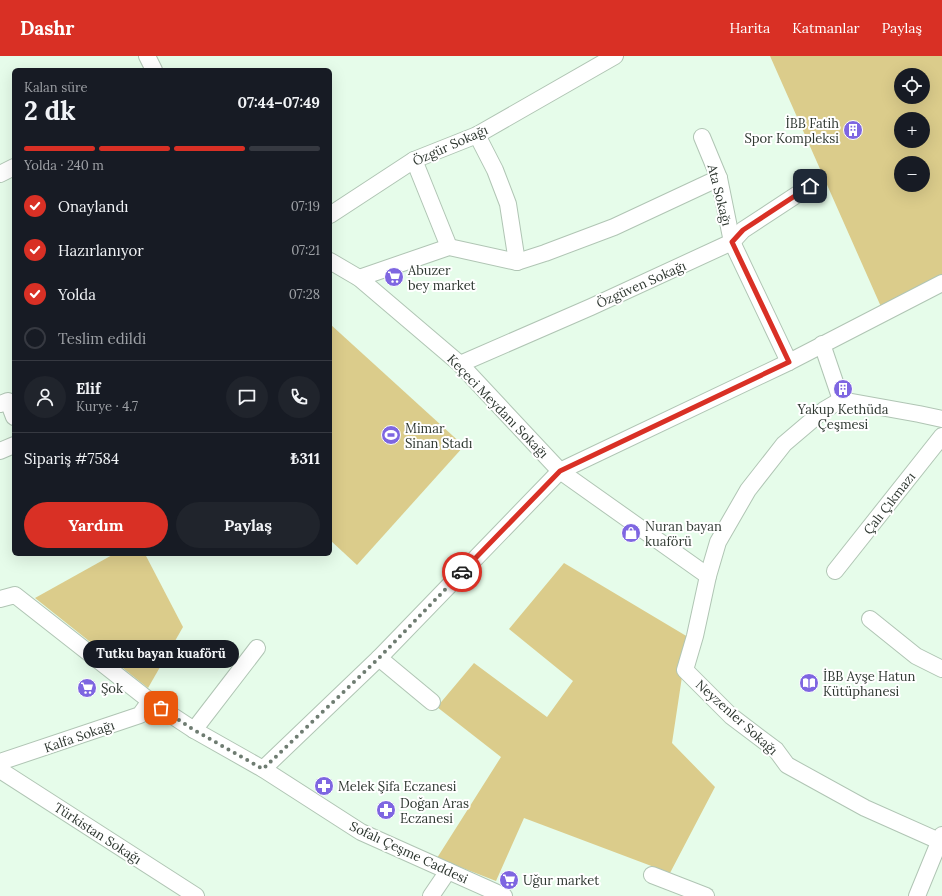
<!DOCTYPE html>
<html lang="tr">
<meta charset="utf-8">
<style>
:root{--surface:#171b24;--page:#20242c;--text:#f1f3f6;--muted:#9ea1a6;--line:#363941;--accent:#d93025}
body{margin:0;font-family:Lora,serif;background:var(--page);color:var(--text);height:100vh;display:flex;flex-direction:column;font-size:15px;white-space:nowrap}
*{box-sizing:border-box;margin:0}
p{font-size:13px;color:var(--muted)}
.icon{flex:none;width:22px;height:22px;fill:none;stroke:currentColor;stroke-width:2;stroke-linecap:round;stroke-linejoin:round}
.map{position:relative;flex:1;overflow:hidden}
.details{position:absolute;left:12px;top:12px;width:320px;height:488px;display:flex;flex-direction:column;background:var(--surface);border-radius:6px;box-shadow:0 4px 16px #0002}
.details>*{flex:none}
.controls{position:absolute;left:894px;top:12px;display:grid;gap:8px}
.controls a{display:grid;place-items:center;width:36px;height:36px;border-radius:50%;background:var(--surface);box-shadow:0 4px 16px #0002;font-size:20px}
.pin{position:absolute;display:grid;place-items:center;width:34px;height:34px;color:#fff;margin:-17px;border-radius:8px;box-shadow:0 2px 6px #0006}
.courier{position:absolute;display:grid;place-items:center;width:40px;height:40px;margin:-20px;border:3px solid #d93025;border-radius:50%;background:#fff;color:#222;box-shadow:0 1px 5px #0007}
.bubble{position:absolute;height:28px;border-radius:14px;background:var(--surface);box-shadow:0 4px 16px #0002;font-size:13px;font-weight:700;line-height:28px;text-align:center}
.head em{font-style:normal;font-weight:700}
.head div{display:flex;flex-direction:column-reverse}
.head{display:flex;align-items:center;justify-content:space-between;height:68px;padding:0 12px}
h1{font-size:26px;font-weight:700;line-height:30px}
.bar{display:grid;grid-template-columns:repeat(4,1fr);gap:6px 4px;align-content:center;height:48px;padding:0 12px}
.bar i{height:5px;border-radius:3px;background:var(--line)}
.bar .on{background:var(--accent)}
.bar p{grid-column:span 4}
.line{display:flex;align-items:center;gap:10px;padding:0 12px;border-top:1px solid var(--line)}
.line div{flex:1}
.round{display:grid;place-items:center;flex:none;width:42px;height:42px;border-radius:21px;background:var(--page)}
ol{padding:0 12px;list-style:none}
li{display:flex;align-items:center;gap:12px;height:44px}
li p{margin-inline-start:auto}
li .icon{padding:4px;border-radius:50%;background:var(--accent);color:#fff;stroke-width:4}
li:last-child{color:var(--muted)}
li i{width:22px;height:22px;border:2px solid var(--line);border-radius:50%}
.primary-button{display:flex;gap:8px;margin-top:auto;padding:8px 12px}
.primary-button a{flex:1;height:46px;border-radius:24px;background:var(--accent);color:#fff;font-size:16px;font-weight:700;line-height:46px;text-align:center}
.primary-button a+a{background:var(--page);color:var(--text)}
header{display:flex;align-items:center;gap:24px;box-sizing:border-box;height:56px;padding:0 20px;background:var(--accent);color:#fff}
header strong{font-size:19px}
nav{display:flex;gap:22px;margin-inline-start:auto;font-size:14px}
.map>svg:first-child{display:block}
.green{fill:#dbcc8b;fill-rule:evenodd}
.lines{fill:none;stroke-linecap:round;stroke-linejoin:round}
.minor-casing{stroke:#b0c5b4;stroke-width:18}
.minor{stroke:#fff;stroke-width:16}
.done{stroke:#6e7c71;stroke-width:4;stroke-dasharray:0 7.2}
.route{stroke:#d93025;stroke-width:5}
.labels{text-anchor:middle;stroke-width:4;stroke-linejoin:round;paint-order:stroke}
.poi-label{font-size:13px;fill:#2e3730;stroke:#fff;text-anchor:start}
.street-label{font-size:13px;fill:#2e3730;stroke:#fff}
</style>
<header>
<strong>Dashr</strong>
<nav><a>Harita</a><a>Katmanlar</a><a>Paylaş</a></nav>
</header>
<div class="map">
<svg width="942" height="840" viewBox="0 0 942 840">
<rect width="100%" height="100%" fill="#e6fcea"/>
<g class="green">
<path d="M770,0h172v234l-56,28zM901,19h22v22h-22zM901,63h22v22h-22zM901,107h22v22h-22z"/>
<polygon points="330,268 464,390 357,509 330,484"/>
<polygon points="114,498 145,498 183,571 148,632 35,542"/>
<polygon points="564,507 688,581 672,687 715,731 670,817 524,762 496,825 437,802 501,701 437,651 474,607 547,661 573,625 509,573"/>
</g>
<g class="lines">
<g class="minor-casing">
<g id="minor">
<polyline points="147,0 154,14"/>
<polyline points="477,79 495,114 508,148 517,206"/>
<polyline points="702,81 719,122 732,186 789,306"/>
<polyline points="414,104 449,191"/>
<polyline points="0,118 14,111"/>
<polyline points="330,159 414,104 477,79 615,0"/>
<polyline points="330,205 359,222 460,308 560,415 708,520"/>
<polyline points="359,222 449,191 517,206 545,197 614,171 719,122"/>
<polyline points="822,288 841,344"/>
<polyline points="460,308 591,251 732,186 743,174 810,130"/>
<polyline points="0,348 8,345 14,361"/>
<polyline points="0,395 14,389"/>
<polyline points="835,515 942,380"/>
<polyline points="0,543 15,539 150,645 194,674 263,713 361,776 504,840"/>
<polyline points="870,563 916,600 942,613"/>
<polyline points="379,602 432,646"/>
<polyline points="194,674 257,592"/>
<polyline points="0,706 140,659 150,645"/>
<polyline points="263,713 379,602 560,415 789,306 942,227"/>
<polyline points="0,714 196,840"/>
<polyline points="939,785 865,752 787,709 776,694 731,660 685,614 695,580 708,520 718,486 748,434 784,388 824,354 841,344 919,358 942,363"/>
<polyline points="652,819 706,840"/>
<polyline points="431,840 448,815"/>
<polyline points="917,840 942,779"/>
</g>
</g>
<use href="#minor" class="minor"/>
</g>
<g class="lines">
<polyline class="done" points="161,652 194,674 263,713 379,602 462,516"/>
<polyline class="route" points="462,516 560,415 789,306 732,186 743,174 810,130"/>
</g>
<defs>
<g id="building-disc" transform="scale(1)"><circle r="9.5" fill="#7e66e1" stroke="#fff"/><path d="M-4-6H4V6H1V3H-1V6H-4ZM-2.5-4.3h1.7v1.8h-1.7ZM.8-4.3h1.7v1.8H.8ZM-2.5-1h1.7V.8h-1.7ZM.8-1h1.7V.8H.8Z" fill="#fff"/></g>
<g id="supermarket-disc" transform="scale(1)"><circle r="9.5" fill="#7e66e1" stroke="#fff"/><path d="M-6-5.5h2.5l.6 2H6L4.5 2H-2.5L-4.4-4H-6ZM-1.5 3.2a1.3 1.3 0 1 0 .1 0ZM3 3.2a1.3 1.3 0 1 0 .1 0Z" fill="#fff"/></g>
<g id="stadium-disc" transform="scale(1)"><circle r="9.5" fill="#7e66e1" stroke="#fff"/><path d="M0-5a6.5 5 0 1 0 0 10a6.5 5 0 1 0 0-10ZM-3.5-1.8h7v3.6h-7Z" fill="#fff"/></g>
<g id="shop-disc" transform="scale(1)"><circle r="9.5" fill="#7e66e1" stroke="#fff"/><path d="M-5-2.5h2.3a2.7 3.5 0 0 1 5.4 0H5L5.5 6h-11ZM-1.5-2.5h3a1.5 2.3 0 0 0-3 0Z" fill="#fff"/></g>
<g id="library-disc" transform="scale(1)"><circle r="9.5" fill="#7e66e1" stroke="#fff"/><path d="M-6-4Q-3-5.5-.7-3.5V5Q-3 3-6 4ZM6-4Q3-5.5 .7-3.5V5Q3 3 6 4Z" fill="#fff"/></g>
<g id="pharmacy-disc" transform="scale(1)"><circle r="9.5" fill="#7e66e1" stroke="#fff"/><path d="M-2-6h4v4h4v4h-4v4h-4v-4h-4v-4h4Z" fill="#fff"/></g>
</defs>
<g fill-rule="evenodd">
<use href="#building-disc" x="853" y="74"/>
<use href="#supermarket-disc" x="394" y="221"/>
<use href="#building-disc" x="843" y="333"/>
<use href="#stadium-disc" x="391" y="379"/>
<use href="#shop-disc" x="631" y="477"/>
<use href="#library-disc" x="809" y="627"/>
<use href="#supermarket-disc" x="87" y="632"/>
<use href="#pharmacy-disc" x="324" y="730"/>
<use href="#pharmacy-disc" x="386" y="754"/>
<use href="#supermarket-disc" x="509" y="824"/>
</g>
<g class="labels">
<g class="poi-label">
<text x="839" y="72" text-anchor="end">İBB Fatih<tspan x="839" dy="15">Spor Kompleksi</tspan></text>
<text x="408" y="219">Abuzer<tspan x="408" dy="15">bey market</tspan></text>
<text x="843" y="358" text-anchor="middle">Yakup Kethüda<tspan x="843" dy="15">Çeşmesi</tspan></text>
<text x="405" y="377">Mimar<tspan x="405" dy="15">Sinan Stadı</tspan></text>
<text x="645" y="475">Nuran bayan<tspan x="645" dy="15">kuaförü</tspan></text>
<text x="823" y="625">İBB Ayşe Hatun<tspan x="823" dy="15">Kütüphanesi</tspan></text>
<text x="101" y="637">Şok</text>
<text x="338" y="735">Melek Şifa Eczanesi</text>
<text x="400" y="752">Doğan Aras<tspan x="400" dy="15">Eczanesi</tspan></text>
<text x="523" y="829">Uğur market</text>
</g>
<g class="street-label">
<text transform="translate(450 89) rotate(-24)" y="5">Özgür Sokağı</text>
<text transform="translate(720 139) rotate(76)" y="5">Ata Sokağı</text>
<text transform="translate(641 228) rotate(-24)" y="5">Özgüven Sokağı</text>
<text transform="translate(498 350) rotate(46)" y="5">Keçeci Meydanı Sokağı</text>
<text transform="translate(889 447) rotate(-52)" y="5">Çalı Çıkmazı</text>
<text transform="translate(737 661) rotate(42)" y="5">Neyzenler Sokağı</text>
<text transform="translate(79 680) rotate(-19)" y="5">Kalfa Sokağı</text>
<text transform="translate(98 777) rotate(33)" y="5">Türkistan Sokağı</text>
<text transform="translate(409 796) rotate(25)" y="5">Sofalı Çeşme Caddesi</text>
</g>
</g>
</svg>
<div class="controls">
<a><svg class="icon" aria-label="locate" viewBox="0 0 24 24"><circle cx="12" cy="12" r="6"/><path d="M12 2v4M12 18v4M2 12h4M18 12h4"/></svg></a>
<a>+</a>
<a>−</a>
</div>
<div class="pin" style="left:161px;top:652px;background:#ea580c"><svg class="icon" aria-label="bag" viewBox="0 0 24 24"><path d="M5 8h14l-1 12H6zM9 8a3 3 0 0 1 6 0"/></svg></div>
<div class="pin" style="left:810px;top:130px;background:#1f2937"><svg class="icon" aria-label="home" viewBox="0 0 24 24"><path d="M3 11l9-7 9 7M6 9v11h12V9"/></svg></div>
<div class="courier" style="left:462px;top:516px"><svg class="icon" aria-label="car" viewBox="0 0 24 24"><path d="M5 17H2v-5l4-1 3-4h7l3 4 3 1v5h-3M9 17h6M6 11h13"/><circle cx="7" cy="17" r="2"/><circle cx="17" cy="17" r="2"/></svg></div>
<div class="bubble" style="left:83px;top:584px;width:156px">Tutku bayan kuaförü</div>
<section class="details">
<div class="head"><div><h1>2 dk</h1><p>Kalan süre</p></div><em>07:44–07:49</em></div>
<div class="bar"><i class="on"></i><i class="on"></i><i class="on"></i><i></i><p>Yolda · 240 m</p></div>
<ol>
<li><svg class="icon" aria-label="check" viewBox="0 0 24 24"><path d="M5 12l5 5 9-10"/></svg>Onaylandı<p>07:19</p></li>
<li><svg class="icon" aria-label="check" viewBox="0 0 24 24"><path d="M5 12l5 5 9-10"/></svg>Hazırlanıyor<p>07:21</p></li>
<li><svg class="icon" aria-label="check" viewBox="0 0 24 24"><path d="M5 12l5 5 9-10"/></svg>Yolda<p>07:28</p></li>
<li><i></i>Teslim edildi</li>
</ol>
<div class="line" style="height:72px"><a class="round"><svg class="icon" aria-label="person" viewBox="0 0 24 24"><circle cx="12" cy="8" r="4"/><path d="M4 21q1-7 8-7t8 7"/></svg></a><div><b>Elif</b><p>Kurye · 4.7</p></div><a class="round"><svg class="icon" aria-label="chat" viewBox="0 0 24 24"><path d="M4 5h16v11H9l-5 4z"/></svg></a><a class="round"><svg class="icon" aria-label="phone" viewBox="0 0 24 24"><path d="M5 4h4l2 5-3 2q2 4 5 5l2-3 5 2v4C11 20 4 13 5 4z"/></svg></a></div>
<div class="line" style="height:52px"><div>Sipariş #7584</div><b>₺311</b></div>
<div class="primary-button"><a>Yardım</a><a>Paylaş</a></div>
</section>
</div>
